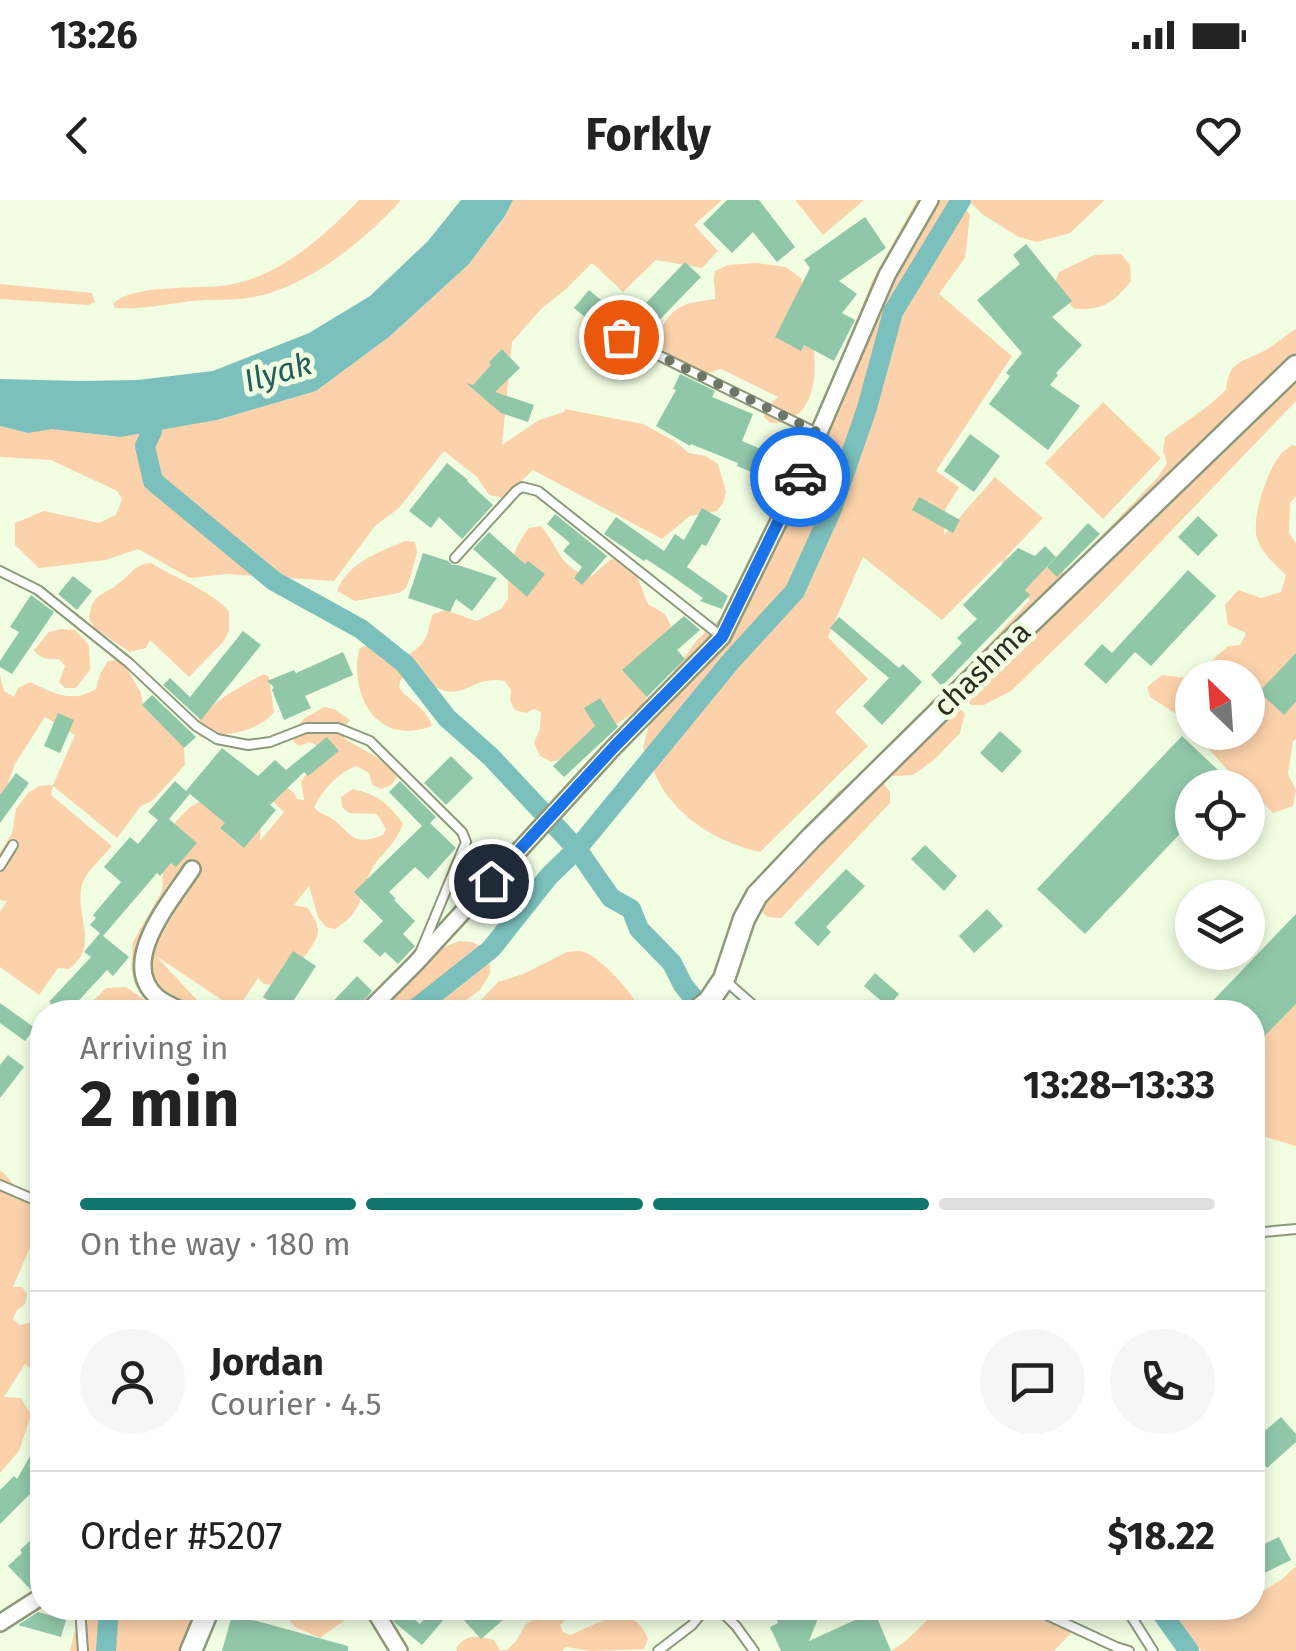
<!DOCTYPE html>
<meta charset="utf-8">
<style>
:root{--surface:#fff;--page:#f6f6f6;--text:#222;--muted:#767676;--line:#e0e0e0;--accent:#0f766e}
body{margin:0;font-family:"Fira Sans",sans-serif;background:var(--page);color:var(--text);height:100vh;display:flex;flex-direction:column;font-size:38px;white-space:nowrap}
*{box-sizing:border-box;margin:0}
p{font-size:32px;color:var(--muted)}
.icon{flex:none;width:55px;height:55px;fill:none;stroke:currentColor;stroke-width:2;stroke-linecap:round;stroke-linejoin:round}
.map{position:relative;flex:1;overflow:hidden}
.side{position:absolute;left:30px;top:800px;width:1235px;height:620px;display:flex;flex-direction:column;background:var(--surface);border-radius:40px;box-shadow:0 5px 15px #0003}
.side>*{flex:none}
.needle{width:65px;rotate:335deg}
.fabs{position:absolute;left:1175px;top:460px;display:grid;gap:20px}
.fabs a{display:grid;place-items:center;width:90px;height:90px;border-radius:50%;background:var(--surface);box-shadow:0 5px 15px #0003;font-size:50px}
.pin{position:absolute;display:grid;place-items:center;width:85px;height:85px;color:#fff;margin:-42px;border:5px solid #fff;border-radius:50%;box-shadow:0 2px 10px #0007}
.courier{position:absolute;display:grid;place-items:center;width:100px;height:100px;margin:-50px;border:8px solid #1a73e8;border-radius:50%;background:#fff;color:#222;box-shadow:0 2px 12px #0007}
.summary em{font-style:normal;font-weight:700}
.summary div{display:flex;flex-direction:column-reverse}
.summary{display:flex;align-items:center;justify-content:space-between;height:170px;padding:0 50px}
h1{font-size:65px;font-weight:700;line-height:75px}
.bar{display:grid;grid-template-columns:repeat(4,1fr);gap:15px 10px;align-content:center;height:120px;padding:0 50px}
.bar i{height:12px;border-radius:8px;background:var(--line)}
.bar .active{background:var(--accent)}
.bar p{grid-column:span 4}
.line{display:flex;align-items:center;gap:25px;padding:0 50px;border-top:2px solid var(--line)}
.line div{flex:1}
.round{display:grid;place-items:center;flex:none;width:105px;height:105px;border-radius:52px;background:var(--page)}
.status{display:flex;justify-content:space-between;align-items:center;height:70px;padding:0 50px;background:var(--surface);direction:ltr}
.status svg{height:28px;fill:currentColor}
header{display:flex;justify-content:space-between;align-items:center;height:130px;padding:0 50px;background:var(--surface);font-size:45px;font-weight:700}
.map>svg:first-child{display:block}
.green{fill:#fcd2ac}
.water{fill:#7bc0bd}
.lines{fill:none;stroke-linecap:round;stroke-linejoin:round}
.canal{stroke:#7bc0bd;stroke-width:20}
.building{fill:#91c7a9}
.service-casing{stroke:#8c9a7b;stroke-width:12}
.minor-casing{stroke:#8c9a7b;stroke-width:20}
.tertiary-casing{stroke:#8c9a7b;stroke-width:25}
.service{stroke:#fff;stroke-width:8}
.minor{stroke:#fff;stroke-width:15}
.tertiary{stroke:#fff;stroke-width:20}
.done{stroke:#6e7765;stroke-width:10;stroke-dasharray:0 18}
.route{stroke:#1a73e8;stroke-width:12}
.labels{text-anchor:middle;stroke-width:10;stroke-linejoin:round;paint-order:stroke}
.street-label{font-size:30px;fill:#282e21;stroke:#f1fee2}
.water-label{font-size:32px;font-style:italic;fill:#245e5c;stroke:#f1fee2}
</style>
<div class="status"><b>13:26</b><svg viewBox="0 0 49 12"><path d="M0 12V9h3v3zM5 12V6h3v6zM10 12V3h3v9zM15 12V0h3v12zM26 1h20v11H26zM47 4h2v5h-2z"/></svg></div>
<header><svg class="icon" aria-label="back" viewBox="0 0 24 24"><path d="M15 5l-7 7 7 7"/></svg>Forkly<svg class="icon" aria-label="heart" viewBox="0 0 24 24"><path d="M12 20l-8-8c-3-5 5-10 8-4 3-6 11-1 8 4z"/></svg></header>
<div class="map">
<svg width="1296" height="1451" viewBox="0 0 1296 1451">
<rect width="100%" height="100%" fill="#f1fee2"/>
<g class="green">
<path d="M359,0h42c-35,40 -94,87 -147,97 -20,4 -42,2 -62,4 -25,3 -52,9 -77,7l-2,-5c25,-20 84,-13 115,-18 53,-9 95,-48 131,-85z"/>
<polygon points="513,0 722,0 694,25 718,51 702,68 656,60 623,92 592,63 565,90 542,108 512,142 502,245 539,220 564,212 565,209 643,224 676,242 689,253 706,256 718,264 726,292 723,303 717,311 690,316 662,339 533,270 503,298 489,295 477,277 444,251 399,308 375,326 334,381 227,374 190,378 138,349 106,360 39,368 15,345 15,323 44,311 99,323 116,315 122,299 117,291 51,260 0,257 0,226 28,233 52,228 115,237 217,220 316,191 389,137 469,64 505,17"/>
<polygon points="795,0 864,0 823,35"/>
<path d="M917,0h43l10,15 -5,43 -26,36 73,62 -76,115 23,16 -13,21 -2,27 51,-58 48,41 -39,41 7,-3 55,17 92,-96 9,-14 -4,-12 2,-14 43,-31 18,-16c3,-28 13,-27 36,-38 12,-6 22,-16 34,-23v72l-197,205 -88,85 -27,14h-13l-11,-10 1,-18 8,-12 61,-65 -28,-35v-5l-60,60 -79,-63 -35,80 40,42 -33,33 33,34 -108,106c-35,-8 -67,-25 -90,-53 -12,-14 -19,-35 -27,-51l14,-54 40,-54 36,-33 22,-33 118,-295z"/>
<polygon points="968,0 1105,0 1070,33 1037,42 1019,37 982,14"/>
<path d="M1121,54l9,11 1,16c-18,22 -27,29 -56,28l-18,-16 -3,-8 5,-13 35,-17z"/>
<path d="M756,63l30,4 15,11c7,36 34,125 -15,143 -5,2 -11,2 -16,2l-6,-6 1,-9 13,-11 -57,-28 -16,5c-12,-5 -26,-9 -36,-18 -15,-14 -8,-36 8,-47 10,-7 25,-8 38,-10 1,-11 -3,-18 0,-28l13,-6z"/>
<polygon points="0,84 92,93 95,102 88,105 0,99"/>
<polygon points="1103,202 1161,258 1103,319 1045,263"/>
<path d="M1292,245l4,1v50l-6,7 -1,30 7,10v196l-3,2 -5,33 8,16 -3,16 -20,7 -25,-25 -9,-5 -44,-50 53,-1v-54l-32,-1 -7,-14 19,-17 12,-1 6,-12 -18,-8 -3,-20 13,-15 23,8 20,-6 5,-17c-11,-11 -24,-21 -29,-37 -6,-19 10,-67 23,-83 3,-4 8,-7 12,-10z"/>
<path d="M541,326c19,23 19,44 51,50l19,-17 8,1 17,14 12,30 17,10 12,24 -35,68 -66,48 -25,8 -11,-6 -6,-13 6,-15 1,-16 -7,-3 -8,4 -11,-3 -5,-9 1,-11 -6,-9c-37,-8 -45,32 -85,-6l-14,-1 -6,7 -1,7c12,14 28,21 33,38 -54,21 -83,-29 -73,-77l7,-4 22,18c12,-2 30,-12 37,-24 4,-7 4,-17 8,-25l13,-4 30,11 25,-12 7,-10c-2,-24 5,-52 21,-71z"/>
<path d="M405,341l10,1 2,10 -6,23 -5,13 -7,5 -44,8 -18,-10c10,-28 42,-39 68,-50z"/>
<path d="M151,363c26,16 57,26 78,48v20l-6,11 -34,35 -39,-37 -4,8 -16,4 -35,-23 -6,-10c3,-26 12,-22 29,-35 13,-9 16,-20 33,-21z"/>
<path d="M61,429l14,1 14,15 1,25 -14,18h-11l-6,-6 6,-16 -6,-7c-10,1 -19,0 -25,-9l15,-18z"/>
<path d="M117,460l9,7 15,26 2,12 41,43 1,17 -33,36 -11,5 -24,32 -64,-52 -2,9 61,51c-9,11 -26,25 -30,39 -8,30 19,60 -13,84l-11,-1 -19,27 -39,-28v-55l7,-11 -7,-1v-47l12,-20 4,-24 12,-16 11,-7 14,-1 22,-50 -30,-18 -30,47 -15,40v-129l4,16 10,6 4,-9 12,-6c25,11 40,22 66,7l4,-15 8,-13z"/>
<path d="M264,474l5,3 5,35c-17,21 -48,23 -74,25l-7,-8c9,-23 49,-43 71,-55z"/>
<polygon points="1162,475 1188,478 1192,492 1192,530 1181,517 1150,497 1147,487"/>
<path d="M949,502l8,1 8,11 -5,19 -25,26 -22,16 -20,1c-10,-9 -13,-16 -7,-29l43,-43z"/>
<path d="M324,507l10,2 16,11 -6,7v11c18,12 41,20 53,39l-6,8 -9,4 -10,-4 -3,-12 -13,-7c-19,8 -32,22 -42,41 6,8 12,7 20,13 20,17 20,26 49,15l3,-6 -9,-15 -28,-1 -7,-6 -1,-10 12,-8c26,6 34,14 50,34 -9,25 -20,27 -31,46 -15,27 -6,41 -37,60l-9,-2 -8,-10 -9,-31 -15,19 14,3c4,7 10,14 10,23 0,14 -30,45 -41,55l-13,-2 -6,-6 -21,32 -81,-54 41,44 5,12h-120l24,-24 20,-1 26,18 -17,-20 -4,-16 2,-27 29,-51 2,-39 11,-30 15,-15 49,-28 22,34 -1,28 24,-29 -14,-13 12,-15 12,9 3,6 7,1 -3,-19 18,-22 2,-11 -11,-6 -11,4 -5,-4 -1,-12 12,-12z"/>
<polygon points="854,580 884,584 890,592 890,603 781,718 767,717 759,708 755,684 764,671 838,592"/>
<polygon points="459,741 472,742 483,747 490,766 490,774 480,790 451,811 448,812 380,812 386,808 390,781 437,750"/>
<path d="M567,752c6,0 12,-2 17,0 18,6 51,44 58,60h-53l-7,-8 -5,8h-107l28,-30 25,-8z"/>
<polygon points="1296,804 1296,946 1253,933 1252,849"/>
<path d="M0,970c8,6 11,13 18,19 11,12 26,15 23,33l-28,65h9l5,7 -2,10 -8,6 -4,9 7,6 10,-2 12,5v42l-7,2 -10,-8 -21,33 17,1 10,17 -12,36 -19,22z"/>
<polygon points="1296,1366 1296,1451 1201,1451 1180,1425 1175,1408 1229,1408 1232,1410 1236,1408 1252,1408 1253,1398 1282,1379"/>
<polygon points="90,1408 205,1408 187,1451 70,1451 74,1434"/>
<polygon points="279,1408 350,1408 345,1420 320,1438 295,1427"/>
<path d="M553,1408h32l-15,7 -10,10 3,7 7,3c28,-11 62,-37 78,4l-4,10 -53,2 -25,-4 -4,4h-105l-1,-3c11,-15 21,-12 38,-8l6,10h7l9,-9 10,-17z"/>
<path d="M940,1408h111l21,17 2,5 -20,21h-163c19,-11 33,-29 49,-43z"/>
</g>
<polygon class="water" points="461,0 513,0 505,16 469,64 389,137 316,191 217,220 120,237 52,229 28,233 0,226 0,179 80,181 138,180 213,171 309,133 370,96 428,41"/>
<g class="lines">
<g class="canal">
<polyline points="152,231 145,246 153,281 274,381 361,429 405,464 447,518 491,557 577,649 611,698 631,709 639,729 672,763 683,785 705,812"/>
<polyline points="411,812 491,749 549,676 577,649 731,461 795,391 832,309 867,208 893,112 961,0"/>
<polyline points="1158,1408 1189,1451"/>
<polyline points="106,1451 109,1408"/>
</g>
</g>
<g class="building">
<polygon points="727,0 759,0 795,47 777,62 753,32 732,53 703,24"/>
<polygon points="865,17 886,48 839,81 857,94 842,113 855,120 834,161 804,145 801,151 775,137 810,68 804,60"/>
<polygon points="1026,44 1072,101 1052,117 1082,145 1056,173 1058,175 1050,185 1080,206 1048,250 989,204 1010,176 1006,173 1022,153 977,100 1020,64 1013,55"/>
<polygon points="685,62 701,77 641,139 638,137 625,125"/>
<polygon points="589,90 622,118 607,135 574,108"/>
<polygon points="502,149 520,168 495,192 534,205 528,222 501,213 466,183 473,185 491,165 489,162"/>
<polygon points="680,174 715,191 712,197 753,214 742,241 772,254 783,230 804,240 776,301 766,296 773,281 737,266 738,263 691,244 690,246 656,226 676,190 673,189"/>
<polygon points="970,234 1000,256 974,292 944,271"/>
<polygon points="447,263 468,280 467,281 493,305 462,339 439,317 431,328 409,311"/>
<polygon points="919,297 960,320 953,333 912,310"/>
<polygon points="702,308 721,319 706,346 702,344 687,367 728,396 722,409 700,401 703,398 669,374 646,359 644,361 604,334 616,317 664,351 675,334 684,340"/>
<polygon points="555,314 607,356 582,385 574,378 582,367 563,351 570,343 547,324"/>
<polygon points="1198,316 1218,335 1198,356 1178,337"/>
<polygon points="1088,323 1100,334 1057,377 1047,367"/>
<polygon points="489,332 525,364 528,361 545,374 527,397 473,349"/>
<polygon points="1045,346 1056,357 1025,390 1030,395 942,486 931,475 962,443 957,438 977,419 963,405 1018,348 1035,356"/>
<polygon points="423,353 448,361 452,365 458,365 497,378 472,411 456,399 450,412 408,398"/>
<polygon points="1188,370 1216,396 1151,466 1135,452 1106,484 1084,464 1102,444 1112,453"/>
<polygon points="73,376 92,391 77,410 58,394"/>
<polygon points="31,395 54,412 12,474 0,467 0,461 19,432 10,427"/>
<polygon points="684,416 700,430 677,450 685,459 647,497 622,470"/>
<polygon points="839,417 899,468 903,464 922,482 882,525 863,506 889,478 830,428"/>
<polygon points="243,431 261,445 201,520 163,485 170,478 190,497"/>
<polygon points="343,452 353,475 305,496 311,508 284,520 272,490 274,487 267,481 294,470 296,473"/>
<polygon points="1296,453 1296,502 1284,515 1259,492"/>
<polygon points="152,495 196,537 184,548 142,505"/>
<polygon points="600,498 618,527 564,577 553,566 595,526 584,508"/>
<polygon points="58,513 74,520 60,553 44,546"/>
<polygon points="1000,531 1022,551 1002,573 980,553"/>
<polygon points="1182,536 1237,588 1192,588 1192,621 1085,734 1037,689"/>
<polygon points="327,537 339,551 308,576 304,572 270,605 276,610 244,648 220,628 225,623 190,594 169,619 197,643 176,667 171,663 160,676 157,673 103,736 129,757 113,776 107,770 68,812 60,812 49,802 91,757 84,752 100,733 90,725 96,718 93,715 121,682 104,667 130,637 138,644 158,620 148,612 175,581 186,591 222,548 258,576 275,560 286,570"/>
<polygon points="451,556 473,578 446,605 424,583"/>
<polygon points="16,573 29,583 0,623 0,595"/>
<polygon points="400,581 436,617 430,623 456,648 428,679 415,667 389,692 396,699 394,700 415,721 403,734 415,746 398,764 385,752 380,757 363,741 383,721 354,692 422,626 389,592"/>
<polygon points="925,645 957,676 944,691 911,659"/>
<polygon points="846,669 865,686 826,727 831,732 818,746 794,723"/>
<polygon points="987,709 1003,726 974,753 959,736"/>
<polygon points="1296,714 1296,804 1252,849 1252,812 1202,812"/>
<polygon points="293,751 316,766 286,812 263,797"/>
<polygon points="875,773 899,794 888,807 864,786"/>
<polygon points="357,776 372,791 356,810 354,812 323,812"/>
<polygon points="0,803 35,828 25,841 0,823"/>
<polygon points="8,855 24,867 0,898 0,865"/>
<polygon points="1281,1217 1296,1234 1296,1242 1267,1268 1252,1251 1252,1242"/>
<polygon points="42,1235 42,1276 35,1289 0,1324 0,1290 14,1276 17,1279"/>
<polygon points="42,1330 42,1382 31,1390 8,1366 22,1353 20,1350"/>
<polygon points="1279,1337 1291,1360 1252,1379 1252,1350"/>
<polygon points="234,1408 252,1408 249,1419 348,1446 348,1451 222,1451"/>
<polygon points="386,1408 399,1408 420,1424 433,1408 445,1418 422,1445 394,1422"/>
<polygon points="453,1408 517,1408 481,1439"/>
<polygon points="805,1408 822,1408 809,1441 855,1420 854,1416 873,1408 891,1451 781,1451 770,1427 778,1423 777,1420"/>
<polygon points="38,1412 66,1420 61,1437 18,1425"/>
</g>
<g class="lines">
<g class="service-casing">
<g id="service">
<polyline points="621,137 817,233"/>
<polyline points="455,358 516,291 522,287 538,291 722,437"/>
<polyline points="0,371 38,390 129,463 196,526 217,539 248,545 270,542 306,528 338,528 370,541 462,632 466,642 420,753"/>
<polyline points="0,666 13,645"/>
<polyline points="727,782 761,812"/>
<polyline points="0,985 42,1003"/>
<polyline points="1252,1033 1296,1029"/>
<polyline points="80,1408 83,1451"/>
<polyline points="718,1408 736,1426 754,1451"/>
<polyline points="1032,1408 1116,1447 1129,1451"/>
<polyline points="1126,1408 1153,1451"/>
<polyline points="658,1451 692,1425 706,1408"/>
</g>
</g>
<g class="minor-casing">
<g id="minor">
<path d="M185,812c-9,-4 -21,-9 -28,-15 -40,-35 15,-97 35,-128"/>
<polyline points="367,812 415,764 614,547 722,437 795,288 887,75 930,0"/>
<polyline points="373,1408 399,1451"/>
<polyline points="0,1423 42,1396"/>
</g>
</g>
<g class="tertiary-casing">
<g id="tertiary">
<polyline points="695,812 709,801 724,779 744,719 757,695 812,637 1010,442 1296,166"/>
<polyline points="191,1451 209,1408"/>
</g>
</g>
<use href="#service" class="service"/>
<use href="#minor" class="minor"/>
<use href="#tertiary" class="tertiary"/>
</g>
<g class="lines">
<polyline class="done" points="621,137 817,232 800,277"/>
<polyline class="route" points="491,681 614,547 722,437 800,277"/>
</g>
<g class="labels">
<g class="street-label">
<text transform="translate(982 469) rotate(-44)" y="10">сhashma</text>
</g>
<g class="water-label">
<text transform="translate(278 172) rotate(-16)" y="11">Ilyak</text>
</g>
</g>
</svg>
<div class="fabs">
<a><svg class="needle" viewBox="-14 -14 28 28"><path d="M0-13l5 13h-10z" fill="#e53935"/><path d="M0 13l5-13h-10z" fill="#767676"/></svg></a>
<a><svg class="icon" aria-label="locate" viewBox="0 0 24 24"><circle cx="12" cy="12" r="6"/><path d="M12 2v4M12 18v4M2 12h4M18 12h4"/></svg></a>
<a><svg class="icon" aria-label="layers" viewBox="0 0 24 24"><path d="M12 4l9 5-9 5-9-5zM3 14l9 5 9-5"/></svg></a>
</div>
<div class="pin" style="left:621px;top:137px;background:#ea580c"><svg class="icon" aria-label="bag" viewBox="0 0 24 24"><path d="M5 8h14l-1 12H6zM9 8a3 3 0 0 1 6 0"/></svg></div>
<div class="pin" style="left:491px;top:681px;background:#1f2937"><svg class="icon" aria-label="home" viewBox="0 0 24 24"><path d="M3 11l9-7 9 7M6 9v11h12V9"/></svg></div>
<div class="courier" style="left:800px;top:277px"><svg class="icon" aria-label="car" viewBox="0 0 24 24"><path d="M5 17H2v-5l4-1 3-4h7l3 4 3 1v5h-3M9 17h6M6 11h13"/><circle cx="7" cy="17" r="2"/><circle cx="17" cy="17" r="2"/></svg></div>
<section class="side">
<div class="summary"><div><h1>2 min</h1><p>Arriving in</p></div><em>13:28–13:33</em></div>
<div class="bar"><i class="active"></i><i class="active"></i><i class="active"></i><i></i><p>On the way · 180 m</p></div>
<div class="line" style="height:180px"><a class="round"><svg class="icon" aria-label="person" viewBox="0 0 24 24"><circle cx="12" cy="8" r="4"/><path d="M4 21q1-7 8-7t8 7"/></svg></a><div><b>Jordan</b><p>Courier · 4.5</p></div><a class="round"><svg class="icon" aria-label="chat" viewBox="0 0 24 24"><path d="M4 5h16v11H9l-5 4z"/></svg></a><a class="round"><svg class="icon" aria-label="phone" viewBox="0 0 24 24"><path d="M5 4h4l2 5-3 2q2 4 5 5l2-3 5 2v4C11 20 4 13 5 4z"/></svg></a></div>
<div class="line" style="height:130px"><div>Order #5207</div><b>$18.22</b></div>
</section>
</div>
